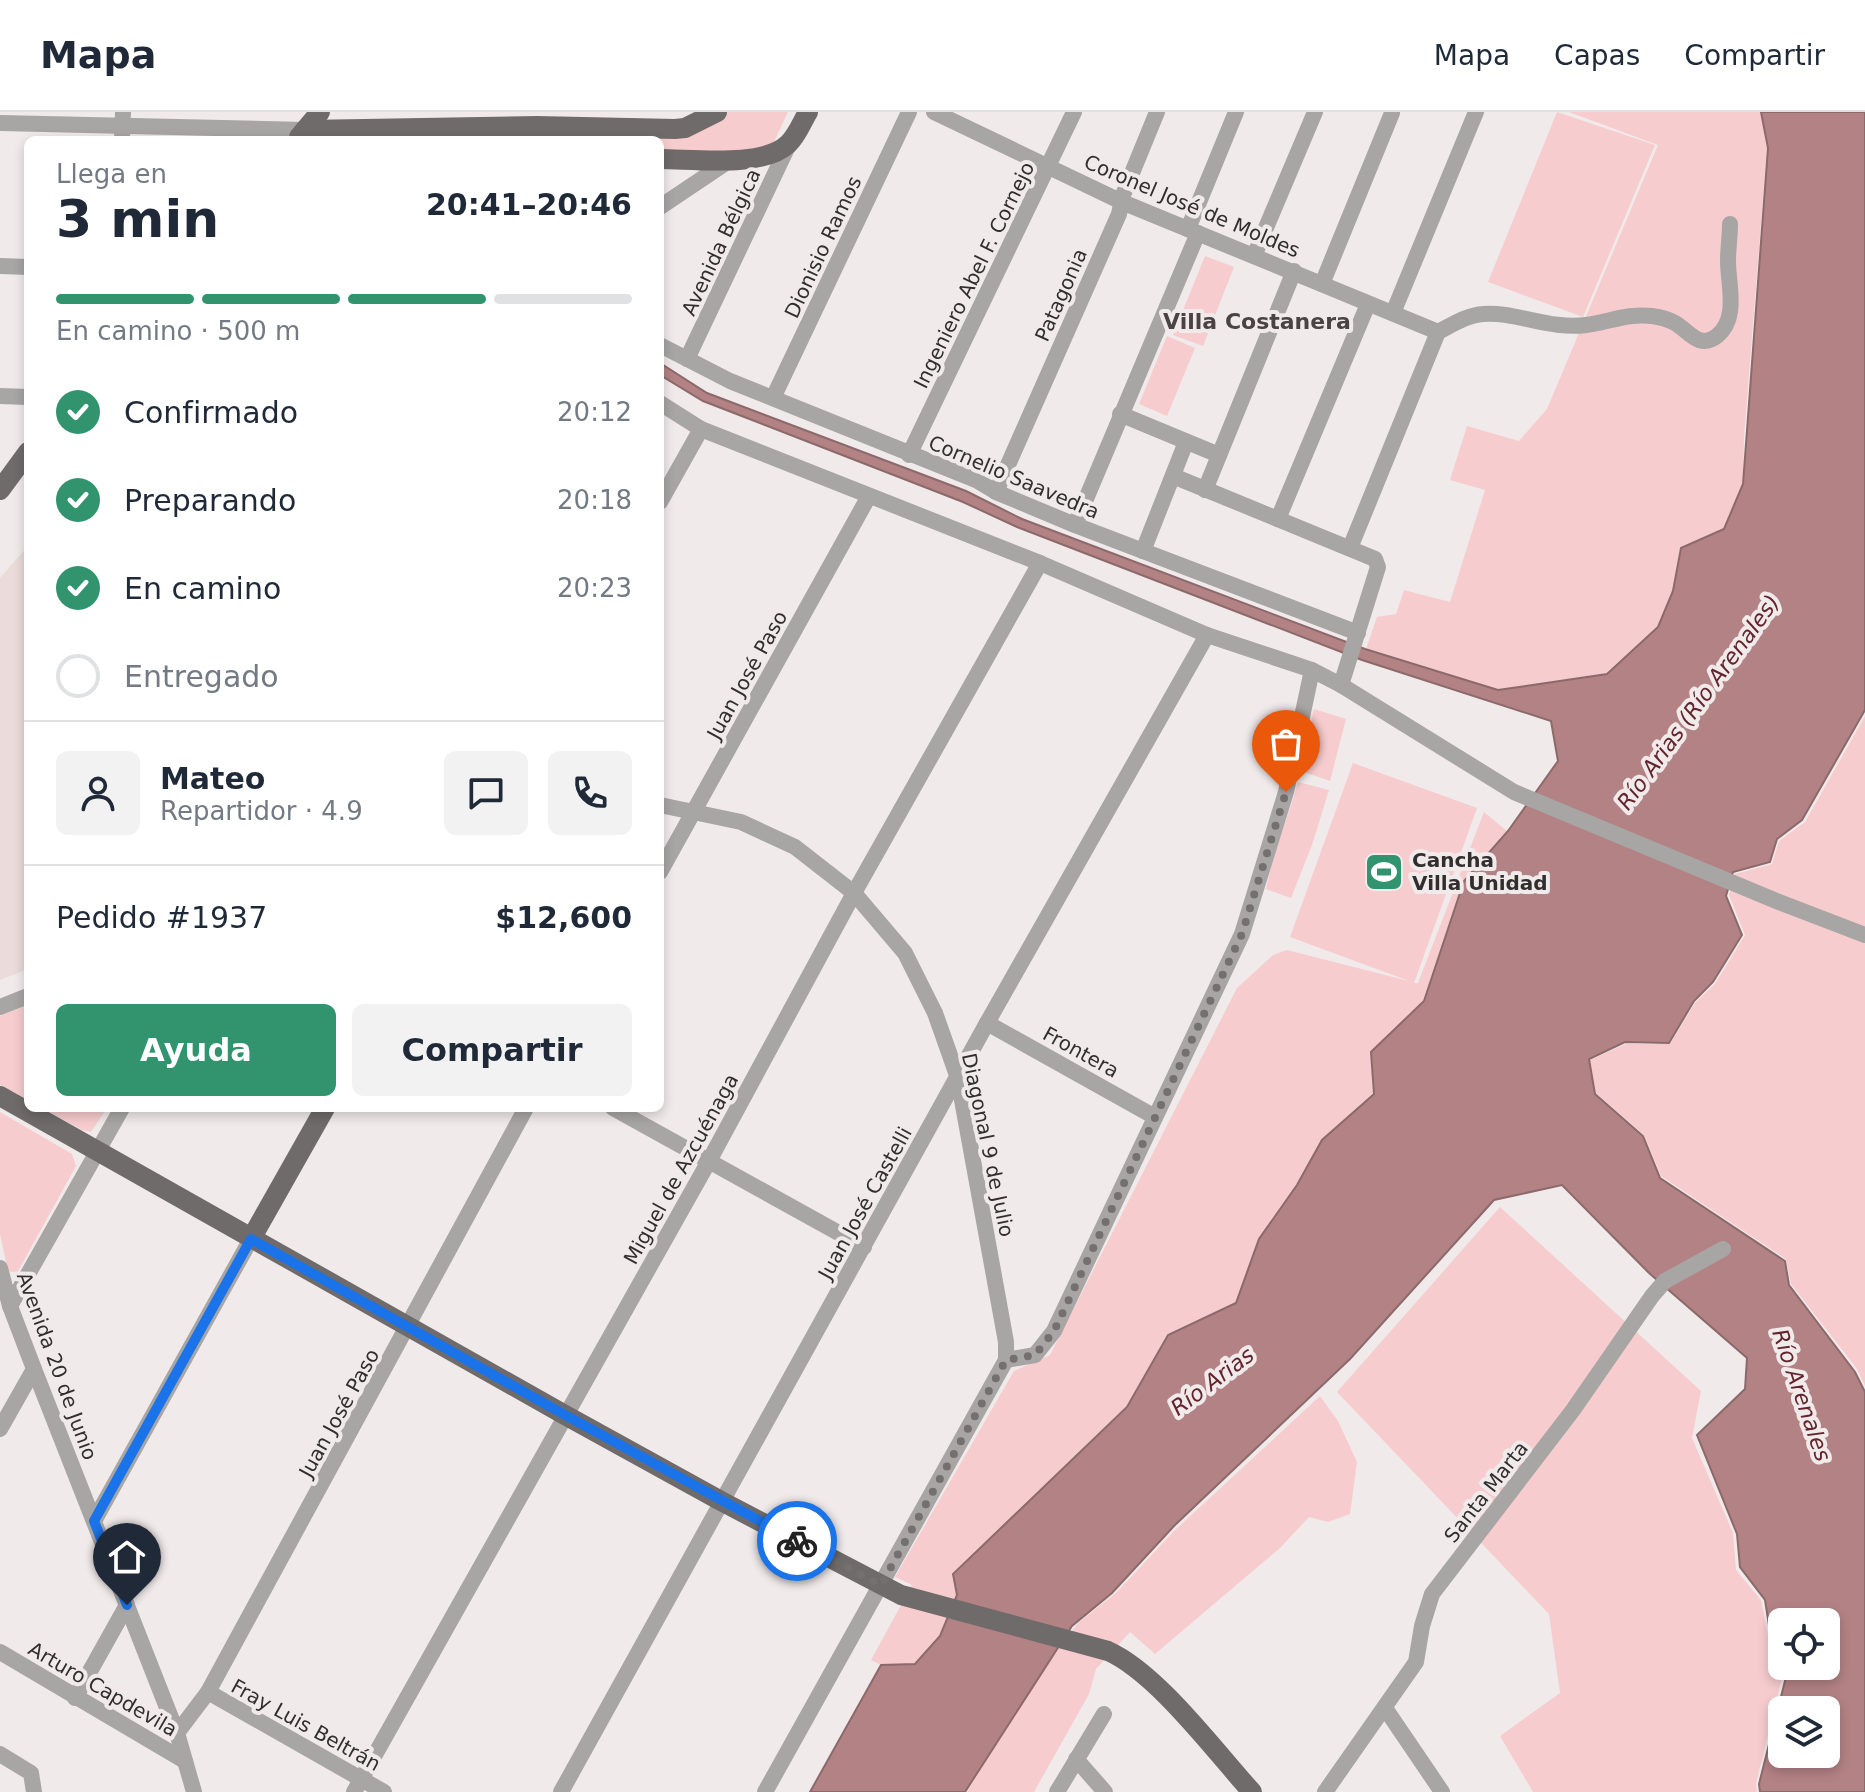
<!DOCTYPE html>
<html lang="es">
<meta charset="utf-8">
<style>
:root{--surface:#fff;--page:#f2f2f3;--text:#1f2937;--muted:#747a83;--line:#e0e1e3;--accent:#32946e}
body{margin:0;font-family:"DejaVu Sans",sans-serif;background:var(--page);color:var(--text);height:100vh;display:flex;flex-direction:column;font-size:30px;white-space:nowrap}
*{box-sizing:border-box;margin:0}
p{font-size:26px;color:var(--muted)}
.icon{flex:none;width:44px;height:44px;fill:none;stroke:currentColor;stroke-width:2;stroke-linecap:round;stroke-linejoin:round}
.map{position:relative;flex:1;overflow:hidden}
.side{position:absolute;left:24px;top:24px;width:640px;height:976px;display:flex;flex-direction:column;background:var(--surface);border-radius:12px;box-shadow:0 4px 12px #0003}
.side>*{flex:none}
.tools{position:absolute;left:1768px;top:1496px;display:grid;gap:16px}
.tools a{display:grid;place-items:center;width:72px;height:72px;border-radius:12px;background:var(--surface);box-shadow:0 4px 12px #0003;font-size:40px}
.pin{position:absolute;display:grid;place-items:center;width:68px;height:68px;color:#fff;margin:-82px -34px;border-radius:50% 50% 50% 0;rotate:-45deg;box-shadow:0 0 8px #0007}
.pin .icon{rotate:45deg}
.courier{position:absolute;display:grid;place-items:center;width:80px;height:80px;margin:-40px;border:6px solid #1a73e8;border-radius:50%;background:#fff;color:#222;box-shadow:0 2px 10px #0007}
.summary em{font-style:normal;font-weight:800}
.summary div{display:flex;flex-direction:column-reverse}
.summary{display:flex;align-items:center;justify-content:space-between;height:136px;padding:0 32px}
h1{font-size:52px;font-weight:800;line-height:60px}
.bar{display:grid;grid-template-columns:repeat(4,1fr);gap:12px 8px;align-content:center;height:96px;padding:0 32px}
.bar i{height:10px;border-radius:6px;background:var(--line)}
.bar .active{background:var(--accent)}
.bar p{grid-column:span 4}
.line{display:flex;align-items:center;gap:20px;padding:0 32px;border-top:2px solid var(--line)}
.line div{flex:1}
.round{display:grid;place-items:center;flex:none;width:84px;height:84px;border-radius:12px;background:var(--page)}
ol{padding:0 32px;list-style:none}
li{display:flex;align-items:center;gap:24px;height:88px}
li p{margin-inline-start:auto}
li .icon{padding:8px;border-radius:50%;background:var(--accent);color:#fff;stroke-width:4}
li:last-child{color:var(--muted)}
li i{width:44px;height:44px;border:4px solid var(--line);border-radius:50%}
.cta{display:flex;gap:16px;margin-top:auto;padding:16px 32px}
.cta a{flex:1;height:92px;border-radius:12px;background:var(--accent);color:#fff;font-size:32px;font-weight:800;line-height:92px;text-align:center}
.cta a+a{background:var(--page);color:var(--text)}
header{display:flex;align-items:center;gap:48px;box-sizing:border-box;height:112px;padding:0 40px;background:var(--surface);border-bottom:2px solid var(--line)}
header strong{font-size:38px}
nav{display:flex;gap:44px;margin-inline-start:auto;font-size:28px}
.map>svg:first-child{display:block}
.built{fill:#ebdbdb}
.green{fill:#f7ccce}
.water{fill:#b38285;stroke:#8c696b;stroke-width:2;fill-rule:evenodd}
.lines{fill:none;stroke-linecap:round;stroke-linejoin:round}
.minor{stroke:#a8a5a5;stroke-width:16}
.major{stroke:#706b6b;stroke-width:20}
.done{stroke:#747070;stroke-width:8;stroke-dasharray:0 14.4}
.route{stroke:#1a73e8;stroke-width:10}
.labels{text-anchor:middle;stroke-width:8;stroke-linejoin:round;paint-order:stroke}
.street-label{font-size:20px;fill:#312e2f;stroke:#f1eaea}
.poi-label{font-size:20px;font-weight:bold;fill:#312e2f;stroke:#f1eaea;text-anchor:start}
.neighbourhood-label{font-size:22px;font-weight:bold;fill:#494343;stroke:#f1eaea}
.water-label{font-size:22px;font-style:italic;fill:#63242d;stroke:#f1eaea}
</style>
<header>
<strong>Mapa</strong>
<nav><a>Mapa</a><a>Capas</a><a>Compartir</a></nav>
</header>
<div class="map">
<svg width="1865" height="1680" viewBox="0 0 1865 1680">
<rect width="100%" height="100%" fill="#f1eaea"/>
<polygon class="built" points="28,434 28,857 0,868 0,466"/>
<g class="green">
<polygon points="726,0 788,0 773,32 747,41 660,40 660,28 560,28 563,22 670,23"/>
<polygon points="1557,0 1655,33 1583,205 1488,170"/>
<polygon points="1569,0 1761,0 1767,36 1744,325 1743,372 1723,417 1680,436 1673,479 1658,515 1607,561 1498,578 1366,537 1377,505 1396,502 1404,478 1450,490 1485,378 1450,368 1467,314 1519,329 1547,297 1658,33"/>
<polygon points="1205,144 1234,155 1203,234 1173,223"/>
<polygon points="1167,224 1195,236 1167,304 1139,292"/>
<polygon points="1314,597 1346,607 1330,669 1301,659"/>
<polygon points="1865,604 1865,1274 1857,1257 1791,1172 1786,1147 1661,1064 1644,1023 1596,981 1590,948 1626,932 1670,932 1695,891 1715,872 1745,823 1729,783 1735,762 1772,752 1779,729 1805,710"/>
<polygon points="1353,651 1477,696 1414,871 1418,871 1484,700 1507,719 1464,769 1424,889 1371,940 1373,981 1321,1028 1297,1072 1259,1126 1236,1191 1167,1222 1127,1294 953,1462 957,1483 939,1524 915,1552 881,1553 871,1548 912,1473 895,1465 1014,1259 1050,1243 1237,876 1273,843 1287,838 1409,869 1290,825"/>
<path d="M1298,670l31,8 -17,55 -21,53 -25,-9c7,-36 22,-71 32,-107z"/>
<polygon points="28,893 28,988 0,973 0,904"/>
<polygon points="42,996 107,996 91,1020 82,1018"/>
<polygon points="0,1000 72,1042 76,1054 17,1161 8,1159 0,1122"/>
<polygon points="1500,1095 1701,1279 1692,1326 1733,1421 1736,1458 1761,1488 1769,1528 1782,1566 1756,1672 1757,1680 1533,1680 1500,1624 1560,1581 1549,1502 1337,1280"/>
<polygon points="1320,1284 1338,1309 1357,1350 1350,1402 1328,1410 1309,1405 1280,1436 1155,1542 1130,1520 1096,1557 1089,1582 1034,1680 967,1680 1031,1575 1078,1511 1116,1481 1174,1419"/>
</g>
<path class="water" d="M1761,0h104v598l-63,110 -25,19 -7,23 -37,10 -7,24 16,39 -29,47 -19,19 -25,42 -44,-1 -36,17 6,35 48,42 17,42 125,83 4,24 66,87 10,20v400h-105l-1,-8 27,-107 -15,-39 -6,-38 -25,-33 -3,-33 -40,-99 48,-46 2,-31 -98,-85 -87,-88 -68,15 -144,159 -176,167 -62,67 -40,33 -107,166h-155l71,-127 34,-1 25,-28 17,-41 -4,-21 174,-167 41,-72 68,-32 23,-64 38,-54 25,-45 52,-46 -3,-42 53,-51 40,-120 44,-50 50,-70 -7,-40 -189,-61 -345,-133 -54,-25 -260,-101 -43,-26v-12l47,30 259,98 56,28 343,130 133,41 109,-16 51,-47 15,-36 8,-43 43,-19 19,-45 25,-336zM1782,1510h44v44h-44zM1782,1598h44v44h-44z"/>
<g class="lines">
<g class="minor">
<polyline points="934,0 1122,90 1438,220"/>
<polyline points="0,11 305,18"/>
<polyline points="122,28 123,0"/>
<polyline points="660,95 730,48"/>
<polyline points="1188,117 1236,0"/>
<polyline points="1254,144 1315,0"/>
<polyline points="0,154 28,155"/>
<polyline points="1322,172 1392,1"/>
<polyline points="1393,201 1476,0"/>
<path d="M1438,220c14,-7 29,-17 45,-18 30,-3 68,16 103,11 23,-3 42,-12 66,-9 8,1 16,3 23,7 14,8 24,27 42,13 22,-18 11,-51 11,-75 0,-12 2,-25 2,-37"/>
<polyline points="660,233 730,269 976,368 996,380 1075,413 1358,521"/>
<polyline points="687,247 790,30"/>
<polyline points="0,284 28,285"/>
<polyline points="773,286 909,0"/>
<polyline points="660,291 701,317 1040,451 1207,523 1312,558 1341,573 1514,680 1779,790 1865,823"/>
<polyline points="1120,302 1219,343"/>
<polyline points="909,343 1074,0"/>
<polyline points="1173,364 1375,447 1378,455 1341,573"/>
<polyline points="1205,378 1294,159"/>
<polyline points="996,380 1119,102 1123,83 1157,0"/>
<polyline points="660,390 701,317"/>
<polyline points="1278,407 1368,192"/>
<polyline points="1075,413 1198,121"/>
<polyline points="1350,436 1438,220"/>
<polyline points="1143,439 1186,330"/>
<polyline points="660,693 741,710 795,735 854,781 905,841 935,901 958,966 1006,1230 1006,1248"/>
<polyline points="660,760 869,384"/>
<polyline points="0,895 28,884"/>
<polyline points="987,911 1155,1005"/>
<polyline points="613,996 864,1135"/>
<polyline points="0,1156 10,1194 34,1257 177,1621 194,1680"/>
<polyline points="10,1194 122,996"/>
<polyline points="1006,1248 1035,1243 1054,1219 1242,822 1286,680 1312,558"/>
<polyline points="0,1317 34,1257"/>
<polyline points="94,1409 251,1127"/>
<polyline points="0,1540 185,1649"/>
<polyline points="208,1580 384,1680"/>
<polyline points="75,1586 127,1493"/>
<polyline points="1385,1596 1442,1680"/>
<polyline points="177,1621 208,1580 526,996"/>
<polyline points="0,1642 31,1661 34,1680"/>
<polyline points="1076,1647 1105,1680"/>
<polyline points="354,1680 709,1049 854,781 1040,451"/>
<polyline points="561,1680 987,911 1207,523"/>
<polyline points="765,1680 1006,1248"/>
<polyline points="1057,1680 1104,1602"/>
<polyline points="1325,1680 1416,1550 1422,1514 1432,1482 1573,1298 1652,1184 1665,1169 1723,1137"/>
</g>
<g class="major">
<polyline points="305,18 537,14 675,17 685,16 717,0"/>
<polyline points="299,25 320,0"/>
<path d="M660,47c34,0 103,9 128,-15 9,-8 14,-22 20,-32"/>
<polyline points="0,378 28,340"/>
<path d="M0,984l565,319 156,86 180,94 207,56c49,22 106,99 144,141"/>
<polyline points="251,1127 325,996"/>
</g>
</g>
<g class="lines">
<polyline class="done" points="797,1429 881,1473 1006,1248 1035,1243 1054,1219 1242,822 1286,680"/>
<polyline class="route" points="127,1493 94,1409 251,1127 565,1303 797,1429"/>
</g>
<defs>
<g id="stadium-square" transform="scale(2)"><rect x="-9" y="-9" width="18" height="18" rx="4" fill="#32946e" stroke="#f1eaea"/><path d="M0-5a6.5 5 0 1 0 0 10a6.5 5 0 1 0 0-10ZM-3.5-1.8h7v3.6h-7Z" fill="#fff"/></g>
</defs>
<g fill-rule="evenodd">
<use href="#stadium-square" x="1384" y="760"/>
</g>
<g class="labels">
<g class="street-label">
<text transform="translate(1192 94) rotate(23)" y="7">Coronel José de Moldes</text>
<text transform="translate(721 130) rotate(-65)" y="7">Avenida Bélgica</text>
<text transform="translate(823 135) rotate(-65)" y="7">Dionisio Ramos</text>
<text transform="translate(974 163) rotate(-64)" y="7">Ingeniero Abel F. Cornejo</text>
<text transform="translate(1061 183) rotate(-66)" y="7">Patagonia</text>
<text transform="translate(1014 365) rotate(23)" y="7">Cornelio Saavedra</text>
<text transform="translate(747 563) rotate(-61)" y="7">Juan José Paso</text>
<text transform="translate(1081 940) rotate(29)" y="7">Frontera</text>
<text transform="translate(988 1033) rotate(78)" y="7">Diagonal 9 de Julio</text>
<text transform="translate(681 1057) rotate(-61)" y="7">Miguel de Azcuénaga</text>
<text transform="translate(865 1091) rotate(-61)" y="7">Juan José Castelli</text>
<text transform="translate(57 1254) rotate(70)" y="7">Avenida 20 de Junio</text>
<text transform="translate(339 1301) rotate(-61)" y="7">Juan José Paso</text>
<text transform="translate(1486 1380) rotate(-52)" y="7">Santa Marta</text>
<text transform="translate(103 1577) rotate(30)" y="7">Arturo Capdevila</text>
<text transform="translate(306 1613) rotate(29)" y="7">Fray Luis Beltrán</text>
</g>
<g class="poi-label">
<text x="1412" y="755">Cancha<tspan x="1412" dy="23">Villa Unidad</tspan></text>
</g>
<g class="neighbourhood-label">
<text x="1257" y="217">Villa Costanera</text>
</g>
<g class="water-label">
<text transform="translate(1698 590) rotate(-54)" y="8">Río Arias (Río Arenales)</text>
<text transform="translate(1212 1269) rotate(-37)" y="8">Río Arias</text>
<text transform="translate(1802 1283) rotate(71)" y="8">Río Arenales</text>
</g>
</g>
</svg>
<div class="tools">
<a><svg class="icon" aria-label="locate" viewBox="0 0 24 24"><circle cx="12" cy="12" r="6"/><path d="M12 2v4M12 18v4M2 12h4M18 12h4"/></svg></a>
<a><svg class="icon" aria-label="layers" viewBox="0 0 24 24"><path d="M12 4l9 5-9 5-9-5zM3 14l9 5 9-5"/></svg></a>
</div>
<div class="pin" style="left:1286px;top:680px;background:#ea580c"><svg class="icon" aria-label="bag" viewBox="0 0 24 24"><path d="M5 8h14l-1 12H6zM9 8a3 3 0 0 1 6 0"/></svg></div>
<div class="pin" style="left:127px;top:1493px;background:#1f2937"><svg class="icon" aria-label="home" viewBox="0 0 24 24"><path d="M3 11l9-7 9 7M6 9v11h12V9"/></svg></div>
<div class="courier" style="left:797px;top:1429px"><svg class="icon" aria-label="bike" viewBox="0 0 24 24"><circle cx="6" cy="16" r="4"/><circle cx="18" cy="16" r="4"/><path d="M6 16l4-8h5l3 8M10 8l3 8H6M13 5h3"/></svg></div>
<section class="side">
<div class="summary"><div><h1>3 min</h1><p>Llega en</p></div><em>20:41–20:46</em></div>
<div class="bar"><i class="active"></i><i class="active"></i><i class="active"></i><i></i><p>En camino · 500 m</p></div>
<ol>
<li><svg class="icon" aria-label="check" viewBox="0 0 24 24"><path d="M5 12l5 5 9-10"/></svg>Confirmado<p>20:12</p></li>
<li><svg class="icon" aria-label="check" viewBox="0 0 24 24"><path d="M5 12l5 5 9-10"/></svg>Preparando<p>20:18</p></li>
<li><svg class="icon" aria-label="check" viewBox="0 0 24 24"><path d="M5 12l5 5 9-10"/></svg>En camino<p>20:23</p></li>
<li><i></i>Entregado</li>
</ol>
<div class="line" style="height:144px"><a class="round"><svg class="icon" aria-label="person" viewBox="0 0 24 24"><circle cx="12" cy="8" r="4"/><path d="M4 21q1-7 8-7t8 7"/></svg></a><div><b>Mateo</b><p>Repartidor · 4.9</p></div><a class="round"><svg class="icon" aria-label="chat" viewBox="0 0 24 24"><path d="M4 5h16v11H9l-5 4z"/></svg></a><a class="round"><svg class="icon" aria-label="phone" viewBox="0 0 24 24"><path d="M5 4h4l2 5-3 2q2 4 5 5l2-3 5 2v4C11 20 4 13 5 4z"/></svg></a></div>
<div class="line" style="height:104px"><div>Pedido #1937</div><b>$12,600</b></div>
<div class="cta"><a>Ayuda</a><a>Compartir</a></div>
</section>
</div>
